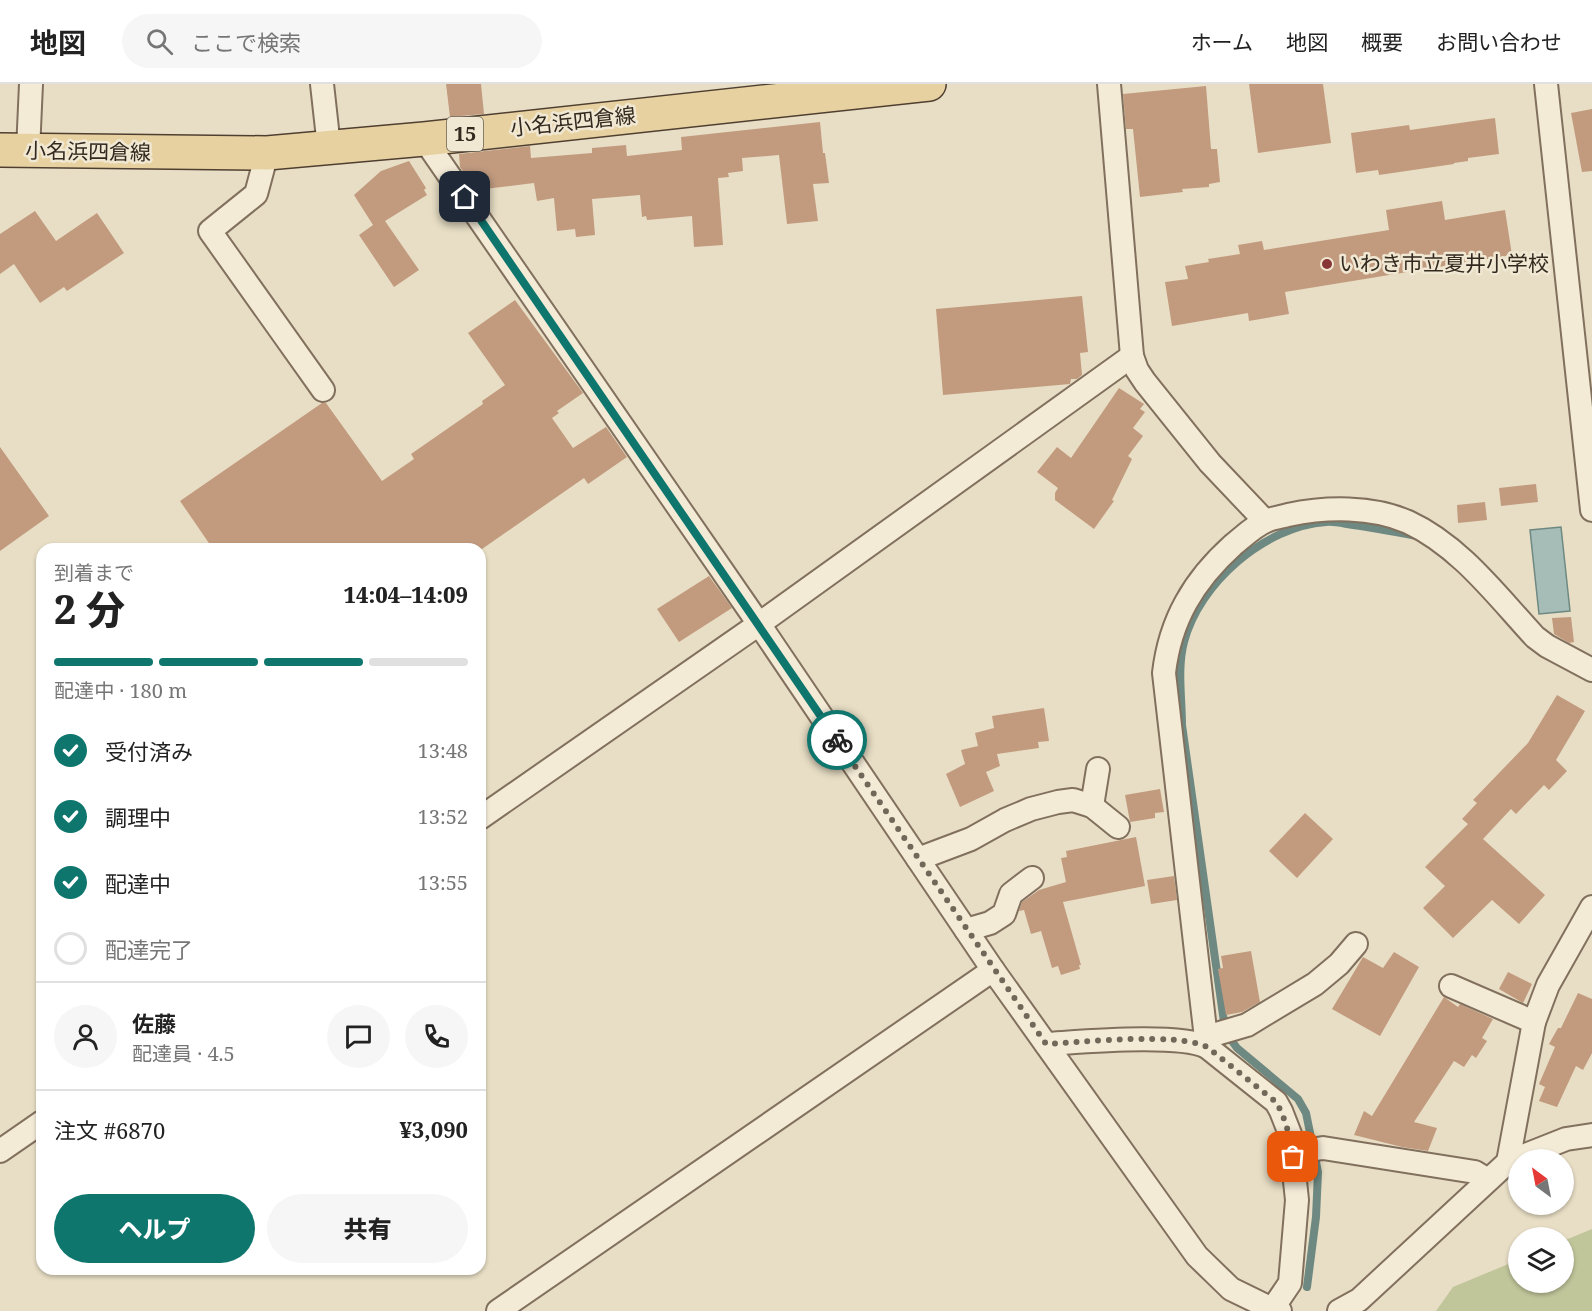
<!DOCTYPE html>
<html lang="ja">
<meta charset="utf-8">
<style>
:root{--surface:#fff;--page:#f6f6f6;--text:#222;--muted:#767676;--line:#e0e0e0;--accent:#0f766e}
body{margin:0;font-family:"Noto Serif","Noto Sans JP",serif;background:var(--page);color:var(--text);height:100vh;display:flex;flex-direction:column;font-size:22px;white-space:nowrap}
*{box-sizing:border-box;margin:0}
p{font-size:20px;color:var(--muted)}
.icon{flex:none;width:33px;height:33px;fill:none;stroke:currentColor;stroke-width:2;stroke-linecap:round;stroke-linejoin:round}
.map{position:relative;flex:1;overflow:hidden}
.drawer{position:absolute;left:36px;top:459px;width:450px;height:732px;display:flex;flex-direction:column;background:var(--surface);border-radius:18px;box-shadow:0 2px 4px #0004}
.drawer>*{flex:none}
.needle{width:39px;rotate:328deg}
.fabs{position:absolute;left:1508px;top:1065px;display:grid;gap:12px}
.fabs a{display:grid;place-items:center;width:66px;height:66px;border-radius:50%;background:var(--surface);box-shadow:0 2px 4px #0004;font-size:30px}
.pin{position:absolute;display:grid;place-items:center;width:51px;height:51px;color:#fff;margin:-26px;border-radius:12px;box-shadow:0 3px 9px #0006}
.courier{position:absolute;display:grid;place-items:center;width:60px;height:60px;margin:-30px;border:4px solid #0f766e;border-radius:50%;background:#fff;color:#222;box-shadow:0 2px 8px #0007}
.summary em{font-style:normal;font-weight:800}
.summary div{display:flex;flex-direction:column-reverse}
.summary{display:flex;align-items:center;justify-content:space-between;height:102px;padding:0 18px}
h1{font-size:39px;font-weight:800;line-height:45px}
.bar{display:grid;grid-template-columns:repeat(4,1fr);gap:9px 6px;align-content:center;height:72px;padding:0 18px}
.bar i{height:8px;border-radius:4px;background:var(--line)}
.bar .active{background:var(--accent)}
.bar p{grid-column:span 4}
.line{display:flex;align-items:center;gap:15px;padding:0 18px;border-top:2px solid var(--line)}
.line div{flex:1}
.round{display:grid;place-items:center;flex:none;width:63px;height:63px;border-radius:32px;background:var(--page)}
ol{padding:0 18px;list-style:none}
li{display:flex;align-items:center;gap:18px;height:66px}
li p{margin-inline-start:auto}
li .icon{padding:6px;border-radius:50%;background:var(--accent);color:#fff;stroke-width:4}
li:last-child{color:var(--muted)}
li i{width:33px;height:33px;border:3px solid var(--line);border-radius:50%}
.primary-button{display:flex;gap:12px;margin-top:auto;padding:12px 18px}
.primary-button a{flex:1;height:69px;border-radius:36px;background:var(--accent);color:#fff;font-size:24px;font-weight:800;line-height:69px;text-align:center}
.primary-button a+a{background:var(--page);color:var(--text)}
header{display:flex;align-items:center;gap:36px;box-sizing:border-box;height:84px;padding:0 30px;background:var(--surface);border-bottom:2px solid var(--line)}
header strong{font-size:28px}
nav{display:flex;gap:33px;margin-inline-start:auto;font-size:21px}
.search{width:420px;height:54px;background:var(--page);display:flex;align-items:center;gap:15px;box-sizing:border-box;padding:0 21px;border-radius:33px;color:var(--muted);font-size:22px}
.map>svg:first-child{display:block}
.green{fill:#c0c59a}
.water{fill:#a6bcb6;stroke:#6e8982;stroke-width:1.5}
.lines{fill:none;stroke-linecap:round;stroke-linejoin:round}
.stream{stroke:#6e8982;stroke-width:8}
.building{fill:#c29b7f}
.street-casing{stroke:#81705d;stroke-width:26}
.primary-casing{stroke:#4f3f31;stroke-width:36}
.street{stroke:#f4ebd7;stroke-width:22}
.primary{stroke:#e7d1a1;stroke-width:33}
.done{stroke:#726859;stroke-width:6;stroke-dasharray:0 10.8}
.route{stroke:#0f766e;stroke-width:8}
.poi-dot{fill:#883535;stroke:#f1e8d3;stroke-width:2}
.labels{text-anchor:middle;stroke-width:5;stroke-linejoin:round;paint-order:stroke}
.shield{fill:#f1e8d3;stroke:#6c6255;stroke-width:1.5}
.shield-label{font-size:20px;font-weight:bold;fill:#33291f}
.street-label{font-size:21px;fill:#33291f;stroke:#f1e8d3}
.poi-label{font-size:21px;fill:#33291f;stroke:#f1e8d3;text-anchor:start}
</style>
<header>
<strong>地図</strong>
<div class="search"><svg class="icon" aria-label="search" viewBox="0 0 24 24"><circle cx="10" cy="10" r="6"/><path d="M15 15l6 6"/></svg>ここで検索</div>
<nav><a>ホーム</a><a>地図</a><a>概要</a><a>お問い合わせ</a></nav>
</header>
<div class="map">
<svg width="1592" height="1227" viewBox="0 0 1592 1227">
<rect width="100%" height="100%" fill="#e8dec5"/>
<polygon class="green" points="1592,1145 1592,1227 1436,1227 1453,1203 1518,1176 1518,1198 1563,1198 1563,1157"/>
<polygon class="water" points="1561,443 1570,527 1539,530 1530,446"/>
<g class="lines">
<path class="stream" d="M1307,1203l9,-70 2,-45 -12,-59 -8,-14 -61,-51 -8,-11 -5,-15 -42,-297c0,-26 -5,-57 2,-83 15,-59 81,-116 142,-120 9,-1 19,2 27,3 22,3 43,7 64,11"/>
</g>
<g class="building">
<polygon points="446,0 481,0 484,30 450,33"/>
<polygon points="1249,0 1323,0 1331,59 1258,69"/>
<polygon points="1206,2 1211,65 1217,65 1220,98 1209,100 1209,103 1182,105 1183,108 1140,113 1133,45 1126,45 1123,10"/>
<polygon points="1592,25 1592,87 1582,88 1571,29"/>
<polygon points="1495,34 1499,70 1468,74 1468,77 1454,79 1454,80 1379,91 1378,86 1356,89 1351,49 1409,41 1410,46"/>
<polygon points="820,38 823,69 825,69 829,99 813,100 818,137 787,140 779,71 742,74 743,87 728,89 729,93 718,94 723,161 694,163 692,132 647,136 646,132 642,133 640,111 592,115 595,151 576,153 575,145 557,147 554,114 537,117 534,99 476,106 460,83 459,70 530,62 531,74 592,69 592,64 626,61 627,72 682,66 681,53"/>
<polygon points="409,77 426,104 424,106 427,111 385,137 419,186 394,203 359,151 373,141 354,111 381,87"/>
<polygon points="1442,117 1445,136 1505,126 1512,171 1285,208 1289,230 1249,237 1248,229 1172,242 1165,198 1188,195 1185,182 1209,178 1208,175 1240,170 1238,161 1262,157 1264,166 1389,146 1386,126"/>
<polygon points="35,127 56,157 97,129 124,169 67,207 64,203 40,219 14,180 0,190 0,150"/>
<polygon points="1082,212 1088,268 1080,269 1082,291 1077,295 1071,295 1070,300 943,311 936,225"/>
<polygon points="515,216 583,309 557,327 559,329 552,334 573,364 606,343 627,373 588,400 584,394 482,465 213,465 180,417 322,319 326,319 382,397 414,375 411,370 483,320 482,317 505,301 468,249"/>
<polygon points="1119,304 1144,320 1140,325 1145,328 1133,344 1143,352 1128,372 1132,375 1112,416 1114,417 1094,445 1055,416 1055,409 1058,404 1037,388 1057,363 1071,374"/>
<polygon points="0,363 49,432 0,467"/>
<polygon points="1536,400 1538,418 1501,422 1499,404"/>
<polygon points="1485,418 1487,436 1458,439 1457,421"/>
<polygon points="709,492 732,524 679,558 657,525"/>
<polygon points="1571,533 1574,558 1569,559 1554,550 1552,534"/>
<polygon points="1557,611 1585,627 1556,676 1567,687 1549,706 1544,701 1516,730 1511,725 1483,755 1545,811 1519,840 1492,816 1453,854 1423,824 1445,802 1425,783 1468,740 1462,735 1477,719 1473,716 1528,659"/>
<polygon points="1044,624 1049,657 1038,658 1039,664 997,670 1000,682 986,688 994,707 960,723 946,690 965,680 961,666 978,662 975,649 994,644 992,632"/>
<polygon points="1160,705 1164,728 1155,729 1155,734 1130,738 1125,711"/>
<polygon points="1305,729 1333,755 1297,794 1269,767"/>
<polygon points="1136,753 1145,802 1063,818 1081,881 1079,881 1080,885 1061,891 1058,882 1052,884 1041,847 1031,850 1024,826 1019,827 1022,818 1039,806 1066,798 1061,774 1067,773 1066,767"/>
<polygon points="1174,792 1177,816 1151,820 1147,796"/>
<polygon points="1251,867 1260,918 1242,928 1226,931 1218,885 1223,884 1221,872"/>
<polygon points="1394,868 1419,883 1380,952 1332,925 1363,873 1383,884"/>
<polygon points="1508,888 1532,900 1523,919 1499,905"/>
<polygon points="1578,909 1592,915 1592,969 1583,986 1576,982 1557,1023 1539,1017 1545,1003 1539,1000 1555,963 1549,960 1558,944 1561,944"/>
<polygon points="1444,913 1458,923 1460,920 1493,935 1482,954 1487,957 1476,974 1472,971 1464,983 1454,977 1414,1038 1437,1044 1428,1067 1402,1063 1354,1051 1364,1027 1372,1032"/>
</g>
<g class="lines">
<g class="street-casing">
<g id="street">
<polyline points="322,0 329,63"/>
<polyline points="1109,0 1132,272 1137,286 1145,298 1210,379 1265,437"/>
<polyline points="1546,0 1592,426"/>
<polyline points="424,55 759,540 480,734"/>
<polyline points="28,67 31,0"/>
<polyline points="267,69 256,110 210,147 323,306"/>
<polyline points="1092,722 1098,685"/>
<polyline points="918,775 971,755 1005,736 1031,725 1058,718 1073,716 1092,722 1118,743"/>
<polyline points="966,846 990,839 1004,830 1011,810 1032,794"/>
<polyline points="993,886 759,540 1132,272"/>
<polyline points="1451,902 1534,938"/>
<polyline points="1206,953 1247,941 1315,900 1339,880 1356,860"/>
<path d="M1046,960c35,-2 133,-11 161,3l69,55 5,9 9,23 7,66 -7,83 -19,28"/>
<path d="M1207,963l-43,-374c6,-53 30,-93 69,-128 10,-8 21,-19 33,-24 7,-3 15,-4 22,-6 38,-8 84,-9 120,7 52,24 89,74 127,115l12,9 45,24"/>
<polyline points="0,1067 42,1038"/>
<polyline points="1293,1073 1310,1066 1323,1064 1475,1088 1488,1096"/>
<polyline points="1508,1078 1534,938 1548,901 1592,823"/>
<polyline points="498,1227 993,886 1197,1172 1231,1205 1272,1225 1280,1227"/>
<polyline points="1339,1227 1359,1216 1508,1078 1566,1055 1592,1051"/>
</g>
</g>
<g class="primary-casing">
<polyline id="primary" points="0,66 267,69 424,55 929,0"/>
</g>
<use href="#street" class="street"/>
<use href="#primary" class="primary"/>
</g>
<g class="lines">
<path class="done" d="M837,656l209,304c36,-2 132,-12 161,3l69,55c10,17 14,35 17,55"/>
<polyline class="route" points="465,113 837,656"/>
</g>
<circle class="poi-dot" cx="1327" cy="180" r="6"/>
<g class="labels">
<rect class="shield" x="447" y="33" width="36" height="34" rx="4.5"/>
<g class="shield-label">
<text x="465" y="57">15</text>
</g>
<g class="street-label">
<text transform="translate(573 38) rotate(-6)" y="7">小名浜四倉線</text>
<text transform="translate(88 68) rotate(1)" y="7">小名浜四倉線</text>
</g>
<g class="poi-label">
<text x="1339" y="187">いわき市立夏井小学校</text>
</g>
</g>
</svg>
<div class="fabs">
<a><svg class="needle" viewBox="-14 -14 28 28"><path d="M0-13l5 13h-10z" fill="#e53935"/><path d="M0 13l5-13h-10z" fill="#767676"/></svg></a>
<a><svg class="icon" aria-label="layers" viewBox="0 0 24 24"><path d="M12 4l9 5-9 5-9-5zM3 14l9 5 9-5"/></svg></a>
</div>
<div class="pin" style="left:1293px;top:1073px;background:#ea580c"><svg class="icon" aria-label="bag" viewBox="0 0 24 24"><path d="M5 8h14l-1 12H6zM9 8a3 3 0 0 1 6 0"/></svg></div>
<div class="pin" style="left:465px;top:113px;background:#1f2937"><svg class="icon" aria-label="home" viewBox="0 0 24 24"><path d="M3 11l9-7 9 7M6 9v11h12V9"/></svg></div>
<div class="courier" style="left:837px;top:656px"><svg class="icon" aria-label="bike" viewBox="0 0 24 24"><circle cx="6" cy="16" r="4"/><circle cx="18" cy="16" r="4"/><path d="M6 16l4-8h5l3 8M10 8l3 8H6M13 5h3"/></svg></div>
<section class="drawer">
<div class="summary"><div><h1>2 分</h1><p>到着まで</p></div><em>14:04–14:09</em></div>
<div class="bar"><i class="active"></i><i class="active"></i><i class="active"></i><i></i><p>配達中 · 180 m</p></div>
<ol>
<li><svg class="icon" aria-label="check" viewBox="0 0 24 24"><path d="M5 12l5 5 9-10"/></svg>受付済み<p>13:48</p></li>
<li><svg class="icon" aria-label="check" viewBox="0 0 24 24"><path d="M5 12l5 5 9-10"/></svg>調理中<p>13:52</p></li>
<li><svg class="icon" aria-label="check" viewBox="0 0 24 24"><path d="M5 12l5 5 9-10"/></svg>配達中<p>13:55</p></li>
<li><i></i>配達完了</li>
</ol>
<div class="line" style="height:108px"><a class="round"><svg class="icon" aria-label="person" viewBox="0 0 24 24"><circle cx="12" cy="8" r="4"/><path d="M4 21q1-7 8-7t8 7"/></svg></a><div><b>佐藤</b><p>配達員 · 4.5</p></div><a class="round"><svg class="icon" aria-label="chat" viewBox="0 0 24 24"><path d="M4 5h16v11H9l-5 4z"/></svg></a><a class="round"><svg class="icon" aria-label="phone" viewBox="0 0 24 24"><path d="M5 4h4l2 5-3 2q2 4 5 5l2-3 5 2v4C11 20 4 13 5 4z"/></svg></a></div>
<div class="line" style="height:78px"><div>注文 #6870</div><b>¥3,090</b></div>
<div class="primary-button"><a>ヘルプ</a><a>共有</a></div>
</section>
</div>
